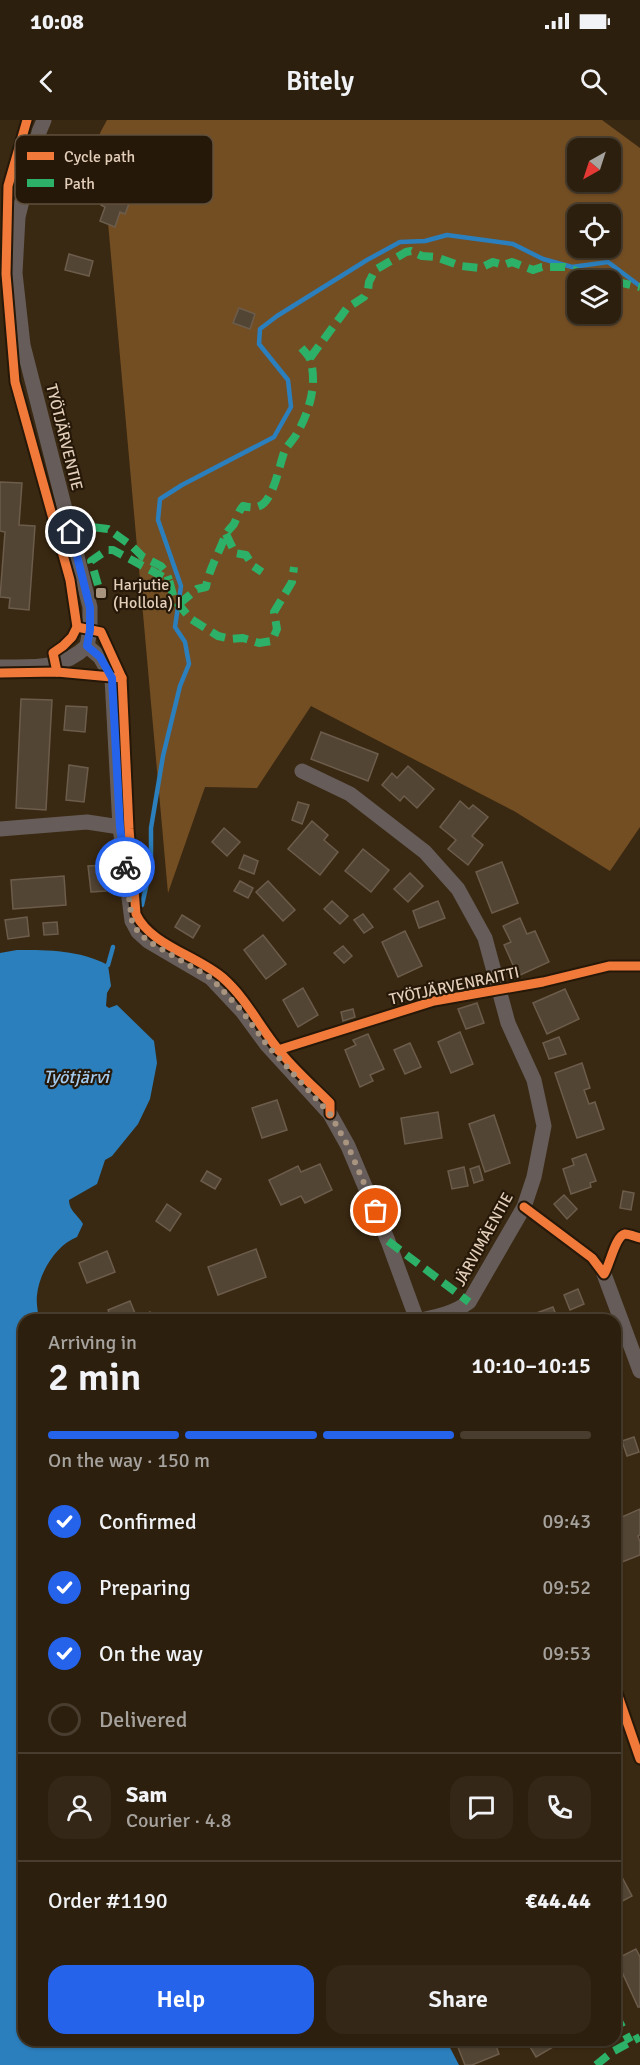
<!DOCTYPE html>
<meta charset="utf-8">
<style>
:root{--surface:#2c1f0e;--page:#342717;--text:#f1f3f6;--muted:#a6a29e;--line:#483d2e;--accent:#2563eb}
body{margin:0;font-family:Signika,sans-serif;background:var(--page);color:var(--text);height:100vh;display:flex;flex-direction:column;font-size:22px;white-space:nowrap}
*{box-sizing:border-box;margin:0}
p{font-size:20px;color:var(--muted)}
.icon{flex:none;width:33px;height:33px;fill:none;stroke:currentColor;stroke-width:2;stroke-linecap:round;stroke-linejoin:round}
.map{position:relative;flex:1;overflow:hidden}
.details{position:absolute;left:18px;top:1194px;width:603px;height:732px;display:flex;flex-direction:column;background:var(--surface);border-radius:18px;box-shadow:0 2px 4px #0004,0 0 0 2px var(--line)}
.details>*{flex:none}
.needle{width:39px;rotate:219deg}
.controls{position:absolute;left:567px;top:18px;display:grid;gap:12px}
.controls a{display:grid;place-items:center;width:54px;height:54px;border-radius:12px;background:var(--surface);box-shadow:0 2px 4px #0004,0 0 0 2px var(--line);font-size:30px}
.pin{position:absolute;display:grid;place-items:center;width:51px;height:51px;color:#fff;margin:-26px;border:3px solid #fff;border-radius:50%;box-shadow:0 2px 6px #0007}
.courier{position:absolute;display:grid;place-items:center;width:60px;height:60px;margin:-30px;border:4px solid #2563eb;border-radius:50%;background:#fff;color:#222;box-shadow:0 2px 8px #0007}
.summary em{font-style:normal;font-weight:600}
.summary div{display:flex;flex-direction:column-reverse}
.summary{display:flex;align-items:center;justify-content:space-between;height:102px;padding:0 30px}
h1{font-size:39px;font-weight:600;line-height:45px}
.bar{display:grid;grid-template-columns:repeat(4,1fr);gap:9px 6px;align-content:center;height:72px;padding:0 30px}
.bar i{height:8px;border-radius:4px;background:var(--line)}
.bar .on{background:var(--accent)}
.bar p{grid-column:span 4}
.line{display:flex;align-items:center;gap:15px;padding:0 30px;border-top:2px solid var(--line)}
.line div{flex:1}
.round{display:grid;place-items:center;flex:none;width:63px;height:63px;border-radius:18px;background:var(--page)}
ol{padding:0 30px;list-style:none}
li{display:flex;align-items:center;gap:18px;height:66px}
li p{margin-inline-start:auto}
li .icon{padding:6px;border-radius:50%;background:var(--accent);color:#fff;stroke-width:4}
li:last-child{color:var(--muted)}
li i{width:33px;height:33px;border:3px solid var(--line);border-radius:50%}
.button{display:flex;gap:12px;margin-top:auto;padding:12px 30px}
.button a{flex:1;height:69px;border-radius:18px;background:var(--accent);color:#fff;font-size:24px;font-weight:600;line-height:69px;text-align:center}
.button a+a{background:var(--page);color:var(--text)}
.status{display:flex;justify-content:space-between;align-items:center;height:42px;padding:0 30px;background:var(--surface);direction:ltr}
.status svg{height:16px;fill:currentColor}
header{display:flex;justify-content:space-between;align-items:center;height:78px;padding:0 30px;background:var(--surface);font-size:27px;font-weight:600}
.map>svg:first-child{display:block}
.forest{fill:#744e23;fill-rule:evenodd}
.water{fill:#2b7fbd}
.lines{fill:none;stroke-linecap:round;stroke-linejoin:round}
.stream{stroke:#2b7fbd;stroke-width:4.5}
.building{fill:#534534;stroke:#6b5c4b;stroke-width:1.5}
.minor{stroke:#665d5a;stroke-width:15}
.quiet{stroke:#2db169;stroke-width:8;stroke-dasharray:15 8;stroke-linecap:butt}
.cycleway-casing{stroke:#261808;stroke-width:13}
.cycleway{stroke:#f17a3a;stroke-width:9}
.done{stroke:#a8947f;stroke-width:6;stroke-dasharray:0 10.8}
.route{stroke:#2563eb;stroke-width:8}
.poi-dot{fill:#a8947f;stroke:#261808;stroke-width:2}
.labels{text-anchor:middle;stroke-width:4.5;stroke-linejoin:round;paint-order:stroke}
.street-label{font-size:16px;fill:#e3ceba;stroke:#261808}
.poi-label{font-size:16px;fill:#e3ceba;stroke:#261808;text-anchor:start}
.water-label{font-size:18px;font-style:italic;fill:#a3cbf0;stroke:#261808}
.key{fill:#261808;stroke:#5f4f3d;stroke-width:1.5}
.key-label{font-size:16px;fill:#e3ceba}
</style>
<div class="status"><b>10:08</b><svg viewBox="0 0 49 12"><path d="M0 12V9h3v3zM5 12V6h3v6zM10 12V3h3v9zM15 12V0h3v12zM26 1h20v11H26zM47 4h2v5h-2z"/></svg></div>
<header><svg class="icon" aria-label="back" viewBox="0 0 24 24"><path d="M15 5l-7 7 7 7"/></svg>Bitely<svg class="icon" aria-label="search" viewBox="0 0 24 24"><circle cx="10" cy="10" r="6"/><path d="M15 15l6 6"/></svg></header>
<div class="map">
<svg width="640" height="1945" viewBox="0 0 640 1945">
<rect width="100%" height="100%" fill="#3a2912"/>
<path class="forest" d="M107,0h495l38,28v679l-30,44 -96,-60 -203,-105 -54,82 -52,-1 -37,106 -68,-760zM578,28h32v34h-32zM578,94h32v34h-32zM578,160h32v34h-32z"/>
<path class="water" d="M17,830c34,0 61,0 91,15l3,21 -4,7 -1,13 3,2 8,-3 37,36 3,22 -7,36 -12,25 -26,32 -7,4 -8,24 -28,16c0,11 9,15 14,24l-6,13c-21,8 -38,36 -40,58 -1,8 1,17 2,25h-15v720h422l13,25h-459v-1112z"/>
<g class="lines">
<g class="stream">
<polyline points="142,785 151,745 151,708 163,636 180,566 189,544 185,522 175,507 181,466 158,400 160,379 182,365 274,317 291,287 288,260 259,224 260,209 277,196 367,140 400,122 425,121 447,115 513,124 543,139 572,147 608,142 640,166"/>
<polyline points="108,845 113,827"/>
</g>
</g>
<g class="building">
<polygon points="109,62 134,71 125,94 120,92 115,107 100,101 105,87 101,85"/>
<polygon points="69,134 93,141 89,156 65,150"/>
<polygon points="239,188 255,194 250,209 233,203"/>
<polygon points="0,362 22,363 19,405 35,406 29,490 9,488 10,478 0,477 5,412 0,411"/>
<polygon points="21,579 52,580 46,690 16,688"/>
<polygon points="66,586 87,587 85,612 64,610"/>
<polygon points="321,612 378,634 368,661 311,639"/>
<polygon points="69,645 88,648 84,682 66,680"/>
<polygon points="408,646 434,669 417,688 404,676 400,681 382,665 392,653 397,658"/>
<polygon points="460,681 469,689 473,685 488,697 472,716 483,725 468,745 448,729 456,720 440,707"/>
<polygon points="298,682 309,685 302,704 292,700"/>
<polygon points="312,701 328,715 324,720 338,732 320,755 288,729"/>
<polygon points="224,708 240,722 227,736 212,722"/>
<polygon points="363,729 389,750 371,772 345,751"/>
<polygon points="244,735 258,741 254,754 239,748"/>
<polygon points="502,742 518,783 492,793 476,752"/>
<polygon points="104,745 106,771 91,772 88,746"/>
<polygon points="410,753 423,766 408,782 394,769"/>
<polygon points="64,756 66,785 13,789 11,760"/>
<polygon points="240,761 253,768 248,778 234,771"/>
<polygon points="268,761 295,790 283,801 256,772"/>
<polygon points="332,781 348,796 340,804 324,789"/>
<polygon points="438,781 445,798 419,808 413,791"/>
<polygon points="363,794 373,807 364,813 354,800"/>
<polygon points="182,795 200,806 193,818 175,807"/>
<polygon points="27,797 29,816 8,819 5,800"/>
<polygon points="520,798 527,814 535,811 549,842 518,856 504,825 511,822 503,806"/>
<polygon points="57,802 58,814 44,815 43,803"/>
<polygon points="405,811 422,846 398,857 382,822"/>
<polygon points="263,815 286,844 266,859 244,830"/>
<polygon points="343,826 352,836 344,843 334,833"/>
<polygon points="303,868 318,895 298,907 283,880"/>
<polygon points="565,869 579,899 547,914 533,883"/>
<polygon points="477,883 484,903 466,909 458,889"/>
<polygon points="353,889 355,897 343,901 341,892"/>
<polygon points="460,912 473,944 451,953 438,922"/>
<polygon points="368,914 384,949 370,955 373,961 360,967 345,930 356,925 353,920"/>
<polygon points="559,917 566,934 549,939 543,923"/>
<polygon points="410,923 421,947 405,954 394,930"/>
<polygon points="582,943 590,968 584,970 589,984 595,982 604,1009 577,1018 555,953"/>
<polygon points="277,980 287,1010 262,1018 252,988"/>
<polygon points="438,992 442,1018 405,1024 401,998"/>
<polygon points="494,995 510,1043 485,1052 469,1004"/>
<polygon points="586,1034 596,1061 590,1063 591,1067 571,1074 563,1049 574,1045 572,1039"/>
<polygon points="320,1044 332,1070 305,1083 301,1076 281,1085 269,1060 298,1046 301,1052"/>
<polygon points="479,1046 483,1060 474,1063 470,1049"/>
<polygon points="464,1047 468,1066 452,1069 448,1051"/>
<polygon points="207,1051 221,1059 215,1069 201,1061"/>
<polygon points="623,1071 634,1073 631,1090 620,1088"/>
<polygon points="564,1075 577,1089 567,1099 554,1084"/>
<polygon points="167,1084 181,1094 170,1111 156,1101"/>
<polygon points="256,1129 266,1157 218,1175 208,1147"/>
<polygon points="107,1131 115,1152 87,1163 79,1143"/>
<polygon points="578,1169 584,1184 570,1190 564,1175"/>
<polygon points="130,1181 137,1198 150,1192 153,1200 112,1200 108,1190"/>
<polygon points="553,1187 558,1200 533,1200 531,1195"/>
<polygon points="634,1317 639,1332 627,1336 622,1321"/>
<polygon points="640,1389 640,1415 638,1416 640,1422 640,1435 622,1442 615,1425 615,1400"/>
<polygon points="615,1744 632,1776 615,1785"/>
<polygon points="636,1829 640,1837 640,1887 638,1887 616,1839"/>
<polygon points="469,1920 494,1920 499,1934 472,1945 465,1945 457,1925"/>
<polygon points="526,1920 559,1920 560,1923 536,1937"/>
</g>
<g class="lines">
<g class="minor">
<polyline points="44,0 39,12 18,97 15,153 23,225 90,487 90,510 87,526"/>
<polyline points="87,526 100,537 112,558 120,707 132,801 138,812 148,821 211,858 242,891 267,925 330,994 348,1026 388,1121 417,1200"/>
<path d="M0,547c33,0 62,3 87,-21"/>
<path d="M302,651l48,23 75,58 33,37 27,49 23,85 26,57 10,46 -10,51 -10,30 -55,95c-15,11 -30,14 -48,18"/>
<polyline points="0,709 87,702 120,707"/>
<polyline points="604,1154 640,1251"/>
</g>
<g class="quiet">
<polyline points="310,238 347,188 364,177 368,170 369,162 375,150 406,132 411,131 422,136 436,137 461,146 480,148 493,142 504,145 512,142 533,150 542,147 565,147 585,154 599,153 613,161 640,167"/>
<polyline points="71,412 91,407 108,409 132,426 143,437 161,446 166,452 169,460"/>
<polyline points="226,414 235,433 246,435 253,446 262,452"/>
<polyline points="98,465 91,441 107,430 113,430 169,460 174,479 191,499 218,516 231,519 243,518 259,523 272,521 277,509 274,492 292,462 294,447"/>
<path d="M179,484l18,-15 9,-2c3,-18 13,-34 19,-51 2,-5 6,-8 9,-12 3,-6 4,-12 9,-18 4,1 10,2 14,1 17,-4 22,-43 28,-57 3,-5 8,-10 11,-15 13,-22 22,-51 14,-76 -2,-5 -8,-10 -11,-14"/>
<polyline points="388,1121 469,1182"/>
<polyline points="615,1894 630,1922"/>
<polyline points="596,1945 612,1932 640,1917"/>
</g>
<g class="cycleway-casing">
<g id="cycleway">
<polyline points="27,0 8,66 6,154 15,262 70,460 77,507 72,517 63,526 53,533 57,552"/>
<path d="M77,507l24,5 21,46 7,151 7,85c14,31 62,42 87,64 25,22 38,52 59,76 14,17 32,33 48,49v11"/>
<polyline points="0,553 57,552 122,558"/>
<polyline points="278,930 434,881 543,862 609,846 640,846"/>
<path d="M524,1087l68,51 12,16c6,-9 11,-38 21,-40 4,0 11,3 15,4"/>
<polyline points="615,1567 640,1639"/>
</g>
</g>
<use href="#cycleway" class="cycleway"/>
</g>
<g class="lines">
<polyline class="done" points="125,747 132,801 138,812 148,821 211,858 242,891 267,925 330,994 348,1026 376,1091"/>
<polyline class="route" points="71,412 90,488 90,510 87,526 100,537 112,558 120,707 125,747"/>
</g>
<rect class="poi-dot" x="95" y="467" width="12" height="12" rx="3"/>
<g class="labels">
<g class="street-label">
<text transform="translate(65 317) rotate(76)" y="6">TYÖTJÄRVENTIE</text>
<text transform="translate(454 865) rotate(-12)" y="6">TYÖTJÄRVENRAITTI</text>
<text transform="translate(483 1119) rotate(-61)" y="6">JÄRVIMÄENTIE</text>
</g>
<g class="poi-label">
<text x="113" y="470">Harjutie<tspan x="113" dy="18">(Hollola) I</tspan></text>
</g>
<g class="water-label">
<text x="76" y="963">Työtjärvi</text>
</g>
</g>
<rect x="15" y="15" width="198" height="69" rx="9" class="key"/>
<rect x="27" y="32" width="27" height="8" fill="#f17a3a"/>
<rect x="27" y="59" width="27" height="8" fill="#2db169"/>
<g class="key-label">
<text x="64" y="42">Cycle path</text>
<text x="64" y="69">Path</text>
</g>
</svg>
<div class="controls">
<a><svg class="needle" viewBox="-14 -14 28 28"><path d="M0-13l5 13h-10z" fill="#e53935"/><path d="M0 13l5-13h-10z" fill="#a6a29e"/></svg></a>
<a><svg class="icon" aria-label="locate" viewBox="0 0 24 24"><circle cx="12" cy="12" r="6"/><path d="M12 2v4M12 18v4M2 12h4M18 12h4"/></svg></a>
<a><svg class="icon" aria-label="layers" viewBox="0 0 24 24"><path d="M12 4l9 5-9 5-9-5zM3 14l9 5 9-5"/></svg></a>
</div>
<div class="pin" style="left:376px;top:1091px;background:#ea580c"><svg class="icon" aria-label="bag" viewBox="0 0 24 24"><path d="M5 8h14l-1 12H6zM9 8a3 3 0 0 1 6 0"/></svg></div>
<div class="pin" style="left:71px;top:412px;background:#1f2937"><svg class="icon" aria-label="home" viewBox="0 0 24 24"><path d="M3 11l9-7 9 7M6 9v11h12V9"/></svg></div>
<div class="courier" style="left:125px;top:747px"><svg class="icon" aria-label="bike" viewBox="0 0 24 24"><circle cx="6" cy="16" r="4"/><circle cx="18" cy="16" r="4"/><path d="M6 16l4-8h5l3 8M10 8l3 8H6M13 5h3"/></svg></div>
<section class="details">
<div class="summary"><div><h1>2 min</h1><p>Arriving in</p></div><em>10:10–10:15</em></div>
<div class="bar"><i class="on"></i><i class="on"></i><i class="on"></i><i></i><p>On the way · 150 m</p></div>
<ol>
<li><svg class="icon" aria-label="check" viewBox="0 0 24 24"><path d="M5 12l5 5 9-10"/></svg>Confirmed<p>09:43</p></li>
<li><svg class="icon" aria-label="check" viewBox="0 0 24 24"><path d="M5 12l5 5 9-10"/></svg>Preparing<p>09:52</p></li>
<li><svg class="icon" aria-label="check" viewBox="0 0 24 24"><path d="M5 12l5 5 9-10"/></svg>On the way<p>09:53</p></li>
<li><i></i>Delivered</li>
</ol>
<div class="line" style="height:108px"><a class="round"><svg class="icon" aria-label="person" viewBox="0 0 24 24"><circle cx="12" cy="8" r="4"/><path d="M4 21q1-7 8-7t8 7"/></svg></a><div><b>Sam</b><p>Courier · 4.8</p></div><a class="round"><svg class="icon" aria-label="chat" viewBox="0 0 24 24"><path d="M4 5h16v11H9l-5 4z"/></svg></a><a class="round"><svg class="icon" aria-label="phone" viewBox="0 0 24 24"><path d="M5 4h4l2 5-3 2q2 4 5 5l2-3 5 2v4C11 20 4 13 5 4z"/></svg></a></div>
<div class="line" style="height:78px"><div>Order #1190</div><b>€44.44</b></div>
<div class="button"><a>Help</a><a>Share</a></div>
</section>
</div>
